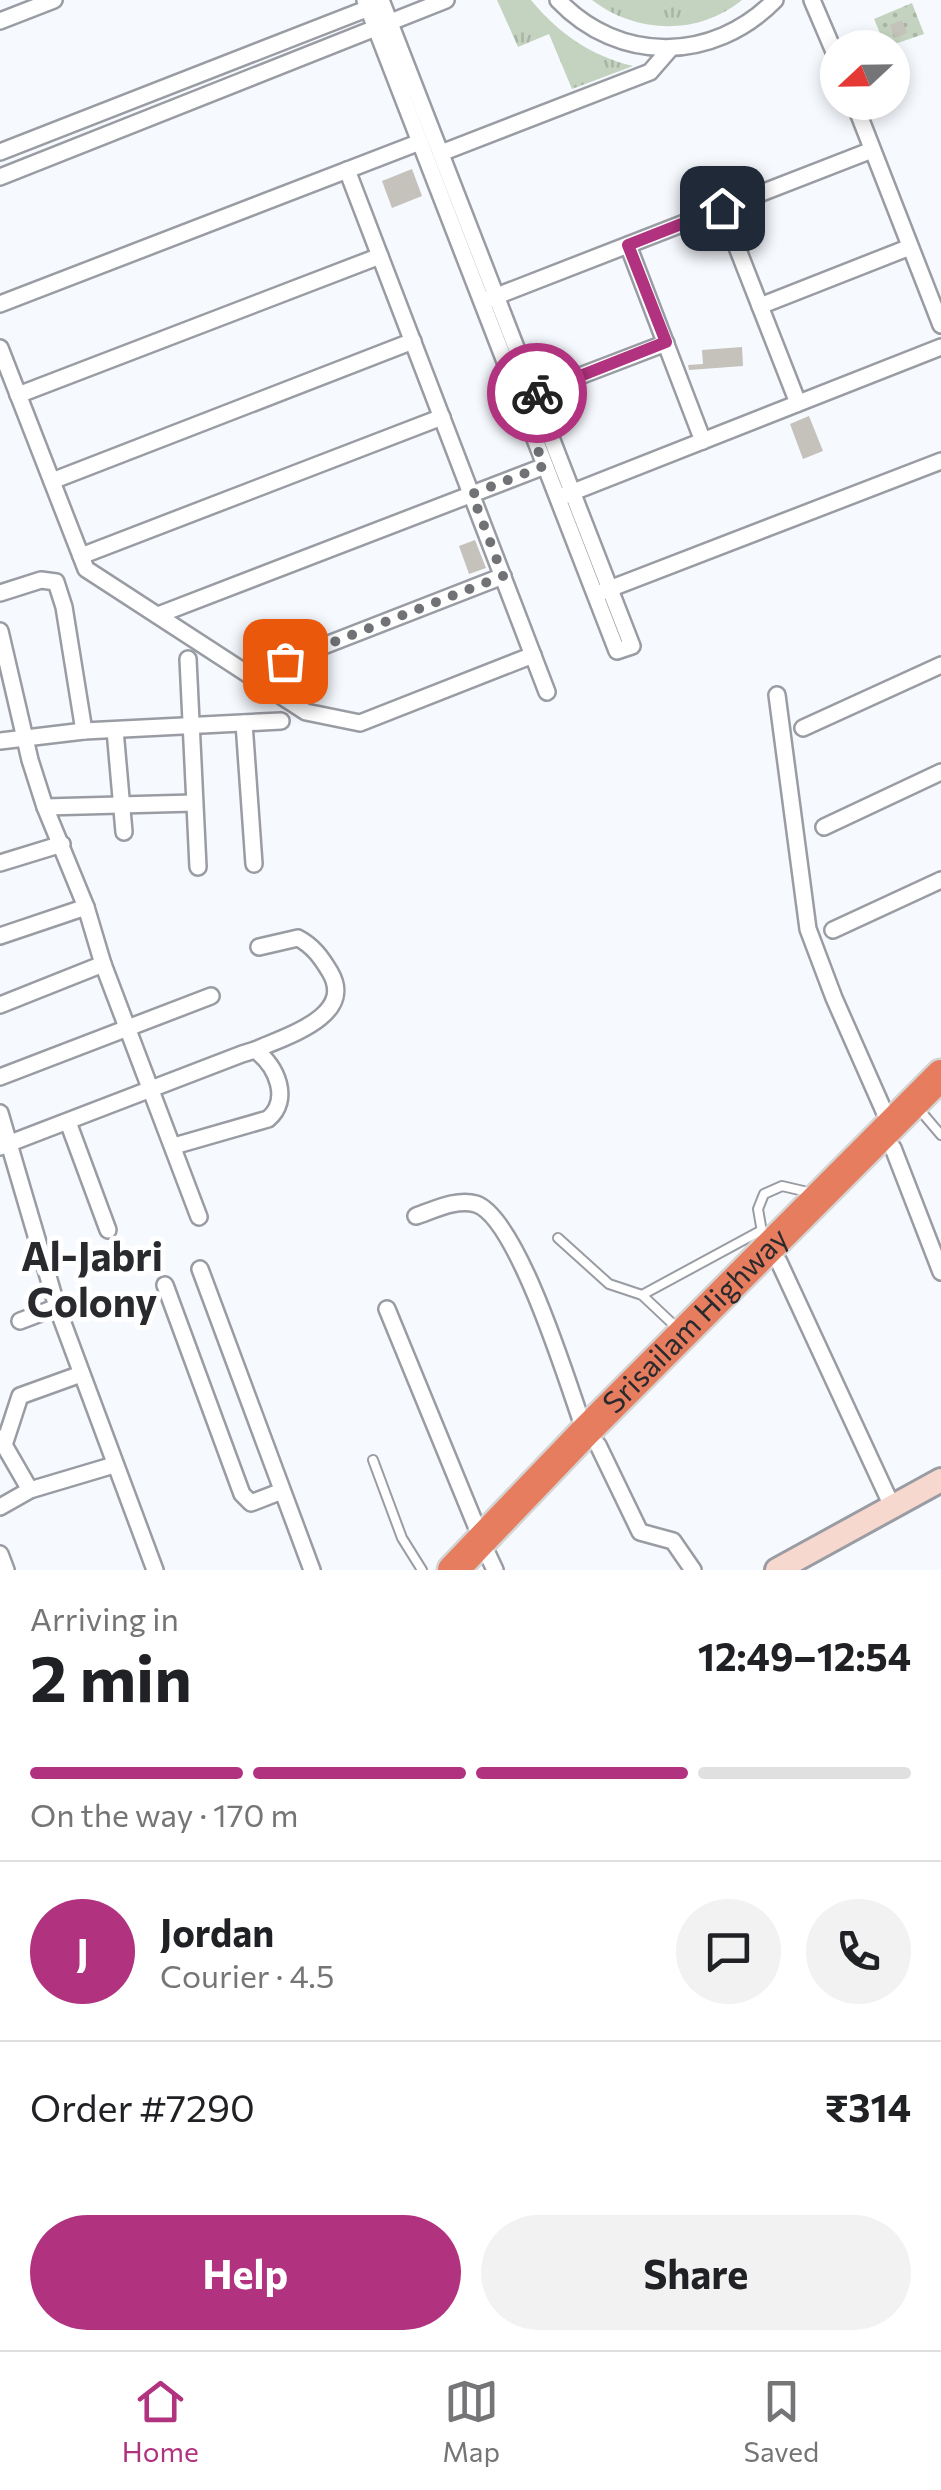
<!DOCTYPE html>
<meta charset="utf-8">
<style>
:root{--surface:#fff;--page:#f2f2f2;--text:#202124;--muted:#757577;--line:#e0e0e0;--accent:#b1327f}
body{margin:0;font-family:Commissioner,sans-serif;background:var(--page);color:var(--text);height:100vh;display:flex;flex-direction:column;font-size:38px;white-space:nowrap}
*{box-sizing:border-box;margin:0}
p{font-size:32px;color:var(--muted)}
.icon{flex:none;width:55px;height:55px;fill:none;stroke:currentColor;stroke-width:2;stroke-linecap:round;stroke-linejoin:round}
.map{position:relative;height:1570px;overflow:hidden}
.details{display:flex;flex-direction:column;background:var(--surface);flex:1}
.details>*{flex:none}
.needle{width:65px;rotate:248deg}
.buttons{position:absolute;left:820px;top:30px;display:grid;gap:20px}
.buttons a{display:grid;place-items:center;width:90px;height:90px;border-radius:50%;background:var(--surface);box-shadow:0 5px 15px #0003;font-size:50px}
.pin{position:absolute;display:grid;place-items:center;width:85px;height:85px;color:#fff;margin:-42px;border-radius:20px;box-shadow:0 5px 15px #0006}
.courier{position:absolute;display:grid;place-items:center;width:100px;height:100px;margin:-50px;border:8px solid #b1327f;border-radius:50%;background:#fff;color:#222;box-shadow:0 2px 12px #0007}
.headline em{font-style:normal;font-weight:700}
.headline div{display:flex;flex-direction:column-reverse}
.headline{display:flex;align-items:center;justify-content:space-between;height:170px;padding:0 30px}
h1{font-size:65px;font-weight:700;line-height:75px}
.bar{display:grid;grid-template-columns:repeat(4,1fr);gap:15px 10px;align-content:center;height:120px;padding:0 30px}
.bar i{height:12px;border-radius:8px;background:var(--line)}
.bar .current{background:var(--accent)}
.bar p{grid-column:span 4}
.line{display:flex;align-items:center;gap:25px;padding:0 30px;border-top:2px solid var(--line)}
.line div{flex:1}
.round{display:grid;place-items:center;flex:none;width:105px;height:105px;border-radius:52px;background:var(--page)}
.action{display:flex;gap:20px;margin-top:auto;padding:20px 30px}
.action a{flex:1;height:115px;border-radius:60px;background:var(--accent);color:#fff;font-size:40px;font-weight:700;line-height:115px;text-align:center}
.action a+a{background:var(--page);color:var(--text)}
.tabs{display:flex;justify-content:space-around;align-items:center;height:140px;border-top:2px solid var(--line);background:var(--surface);font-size:28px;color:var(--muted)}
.tabs a{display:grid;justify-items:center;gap:5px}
.tabs .current{color:var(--accent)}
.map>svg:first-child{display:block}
.grass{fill:url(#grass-dots)}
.park{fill:url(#park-tufts)}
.building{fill:#c5c1bb}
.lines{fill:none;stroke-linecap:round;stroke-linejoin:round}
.lane-casing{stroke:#9a9ca3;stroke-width:12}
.street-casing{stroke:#9a9ca3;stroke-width:20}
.secondary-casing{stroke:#9a9ca3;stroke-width:28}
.highway-casing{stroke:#d4d4d5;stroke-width:35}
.lane{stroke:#fff;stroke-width:8}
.street{stroke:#fff;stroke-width:15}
.secondary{stroke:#f7d8cf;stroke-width:22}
.highway{stroke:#e57d5e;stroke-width:30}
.done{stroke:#717276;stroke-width:10;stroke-dasharray:0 18}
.route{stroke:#b1327f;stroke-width:12}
.labels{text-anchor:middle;stroke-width:10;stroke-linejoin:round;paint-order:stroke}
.street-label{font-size:30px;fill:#292a2d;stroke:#fff}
.district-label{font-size:40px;font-weight:bold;fill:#292a2d;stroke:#fff}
</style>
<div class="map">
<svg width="941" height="1570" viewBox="0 0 941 1570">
<defs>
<pattern id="grass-dots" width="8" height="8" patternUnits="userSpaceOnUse" patternTransform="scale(2.5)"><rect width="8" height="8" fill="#c4d3bf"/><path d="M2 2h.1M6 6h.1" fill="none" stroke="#a8b5a4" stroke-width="1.8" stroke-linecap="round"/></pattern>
<pattern id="park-tufts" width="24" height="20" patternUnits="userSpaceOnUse" patternTransform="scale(2.5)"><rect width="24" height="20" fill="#c4d3bf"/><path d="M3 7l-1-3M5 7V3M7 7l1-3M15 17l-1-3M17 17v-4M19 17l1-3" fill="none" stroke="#a8b5a4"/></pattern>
</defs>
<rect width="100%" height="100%" fill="#f6f9fe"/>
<polygon class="grass" points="912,3 924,34 886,47 874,19"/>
<g class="park">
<path d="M497,0h34c27,33 60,56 102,66l-61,23 -23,-55 -31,13z"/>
<path d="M592,0h150c-44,36 -106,34 -150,0z"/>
</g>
<g class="building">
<polygon points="902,20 907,33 895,38 890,25"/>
<polygon points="412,169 422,196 392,208 382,181"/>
<polygon points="742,347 743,366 689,370 688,365 703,364 702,350"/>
<polygon points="809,416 823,451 803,459 790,424"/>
<polygon points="475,540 486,568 469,574 459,546"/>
</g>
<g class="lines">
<g class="lane-casing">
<g id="lane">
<polyline points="924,1115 941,1135"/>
<polyline points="762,1232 758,1209 764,1194 782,1186 812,1193"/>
<polyline points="558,1238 609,1284 642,1295 676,1327"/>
<polyline points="642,1295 762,1230"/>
<polyline points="373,1460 402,1538 422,1570"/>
</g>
</g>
<g class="street-casing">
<g id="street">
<polyline points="365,0 617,651 632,646 381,0"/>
<path d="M558,0c61,64 155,63 217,0"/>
<polyline points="812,0 838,61"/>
<polyline points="0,21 54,0"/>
<polyline points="854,102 941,325"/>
<polyline points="0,152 374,6"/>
<polyline points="441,153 650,72 670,49"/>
<polyline points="347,170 547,692"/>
<polyline points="0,177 446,0"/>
<polyline points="722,209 798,403"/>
<polyline points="628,245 703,441"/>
<polyline points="489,299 872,150"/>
<polyline points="0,304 420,142"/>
<polyline points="760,306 910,247"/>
<polyline points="0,348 86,569 306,712 360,723 533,655"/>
<polyline points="18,395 380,256"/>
<polyline points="525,397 666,343"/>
<polyline points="52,481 413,341"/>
<polyline points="563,496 941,347"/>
<polyline points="81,556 442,417"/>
<polyline points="604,591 941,461"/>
<polyline points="0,593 41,580 56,582 64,607 84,731"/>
<polyline points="158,615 545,466"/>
<polyline points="0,631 30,760 45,807 86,907 103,964 199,1217"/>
<polyline points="188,659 198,867"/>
<polyline points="249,675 503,576"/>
<polyline points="777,695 808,929 834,998 891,1127"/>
<polyline points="244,723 254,864"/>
<polyline points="803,728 941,665"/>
<polyline points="115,730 124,832"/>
<polyline points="0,741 84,731 281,721"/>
<polyline points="45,807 194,803"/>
<polyline points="824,827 941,772"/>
<polyline points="0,863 62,844"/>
<polyline points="833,930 941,880"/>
<polyline points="0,936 86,907"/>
<polyline points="0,1005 103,964"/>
<path d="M255,1050c31,-14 101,-34 75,-78 -9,-15 -17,-26 -32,-34l-39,9"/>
<polyline points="0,1077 211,996"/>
<polyline points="0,1113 57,1307 155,1570"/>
<polyline points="68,1122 108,1230"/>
<path d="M0,1147l242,-93 13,-4c22,16 36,50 13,69l-94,27"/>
<polyline points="893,1148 941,1272"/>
<path d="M416,1216c18,-6 41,-18 60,-12 42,14 93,183 109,228"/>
<polyline points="779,1262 892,1506"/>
<polyline points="200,1269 312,1570"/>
<polyline points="165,1285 242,1494 251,1503 282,1491"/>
<polyline points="387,1309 481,1538"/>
<polyline points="20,1321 57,1307"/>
<polyline points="0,1438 30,1490"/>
<polyline points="5,1442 20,1396 81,1374"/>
<polyline points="598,1445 640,1532 673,1541 693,1570"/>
<polyline points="0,1507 30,1490 114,1465"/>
<polyline points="0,1554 6,1570"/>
<polyline points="488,1555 495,1570"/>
</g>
</g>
<g class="secondary-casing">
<polyline id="secondary" points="777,1570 941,1480"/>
</g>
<g class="highway-casing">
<g id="highway">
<path id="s1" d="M453,1570l132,-138 356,-357"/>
</g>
</g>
<use href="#lane" class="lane"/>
<use href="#street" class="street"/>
<use href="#secondary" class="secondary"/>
<use href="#highway" class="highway"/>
</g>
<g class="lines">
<polyline class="done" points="285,661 503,576 472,494 544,466 519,400 537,393"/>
<polyline class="route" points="537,393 666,342 628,245 722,208"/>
</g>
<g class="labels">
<g class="street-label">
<text dy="10" stroke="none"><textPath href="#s1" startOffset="348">Srisailam Highway</textPath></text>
</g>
<g class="district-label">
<text x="92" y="1271">Al-Jabri<tspan x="92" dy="46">Colony</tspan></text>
</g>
</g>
</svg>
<div class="buttons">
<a><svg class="needle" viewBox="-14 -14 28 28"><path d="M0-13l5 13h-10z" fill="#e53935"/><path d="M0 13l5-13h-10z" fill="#757577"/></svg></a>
</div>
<div class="pin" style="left:285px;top:661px;background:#ea580c"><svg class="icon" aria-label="bag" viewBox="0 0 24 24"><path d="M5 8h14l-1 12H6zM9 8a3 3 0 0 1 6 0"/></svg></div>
<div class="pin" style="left:722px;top:208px;background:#1f2937"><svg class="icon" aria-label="home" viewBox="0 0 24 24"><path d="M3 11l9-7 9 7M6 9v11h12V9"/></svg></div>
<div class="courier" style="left:537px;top:393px"><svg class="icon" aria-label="bike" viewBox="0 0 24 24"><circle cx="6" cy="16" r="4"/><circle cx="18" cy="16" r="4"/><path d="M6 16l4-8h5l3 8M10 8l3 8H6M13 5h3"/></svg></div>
</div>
<section class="details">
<div class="headline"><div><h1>2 min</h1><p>Arriving in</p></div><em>12:49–12:54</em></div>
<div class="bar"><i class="current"></i><i class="current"></i><i class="current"></i><i></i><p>On the way · 170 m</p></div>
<div class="line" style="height:180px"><b class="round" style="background:var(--accent);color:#fff">J</b><div><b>Jordan</b><p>Courier · 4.5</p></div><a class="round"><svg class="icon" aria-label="chat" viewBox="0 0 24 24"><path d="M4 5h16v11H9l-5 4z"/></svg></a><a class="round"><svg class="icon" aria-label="phone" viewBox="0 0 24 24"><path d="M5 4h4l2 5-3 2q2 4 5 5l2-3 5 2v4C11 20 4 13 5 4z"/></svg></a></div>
<div class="line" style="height:130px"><div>Order #7290</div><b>₹314</b></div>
<div class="action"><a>Help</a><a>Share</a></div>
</section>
<nav class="tabs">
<a class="current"><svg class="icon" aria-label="home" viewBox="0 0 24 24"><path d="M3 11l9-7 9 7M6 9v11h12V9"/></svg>Home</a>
<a><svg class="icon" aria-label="map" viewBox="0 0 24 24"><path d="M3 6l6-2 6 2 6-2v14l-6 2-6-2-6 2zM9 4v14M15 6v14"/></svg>Map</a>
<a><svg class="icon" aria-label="saved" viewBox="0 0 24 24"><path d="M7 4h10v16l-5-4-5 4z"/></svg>Saved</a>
</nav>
